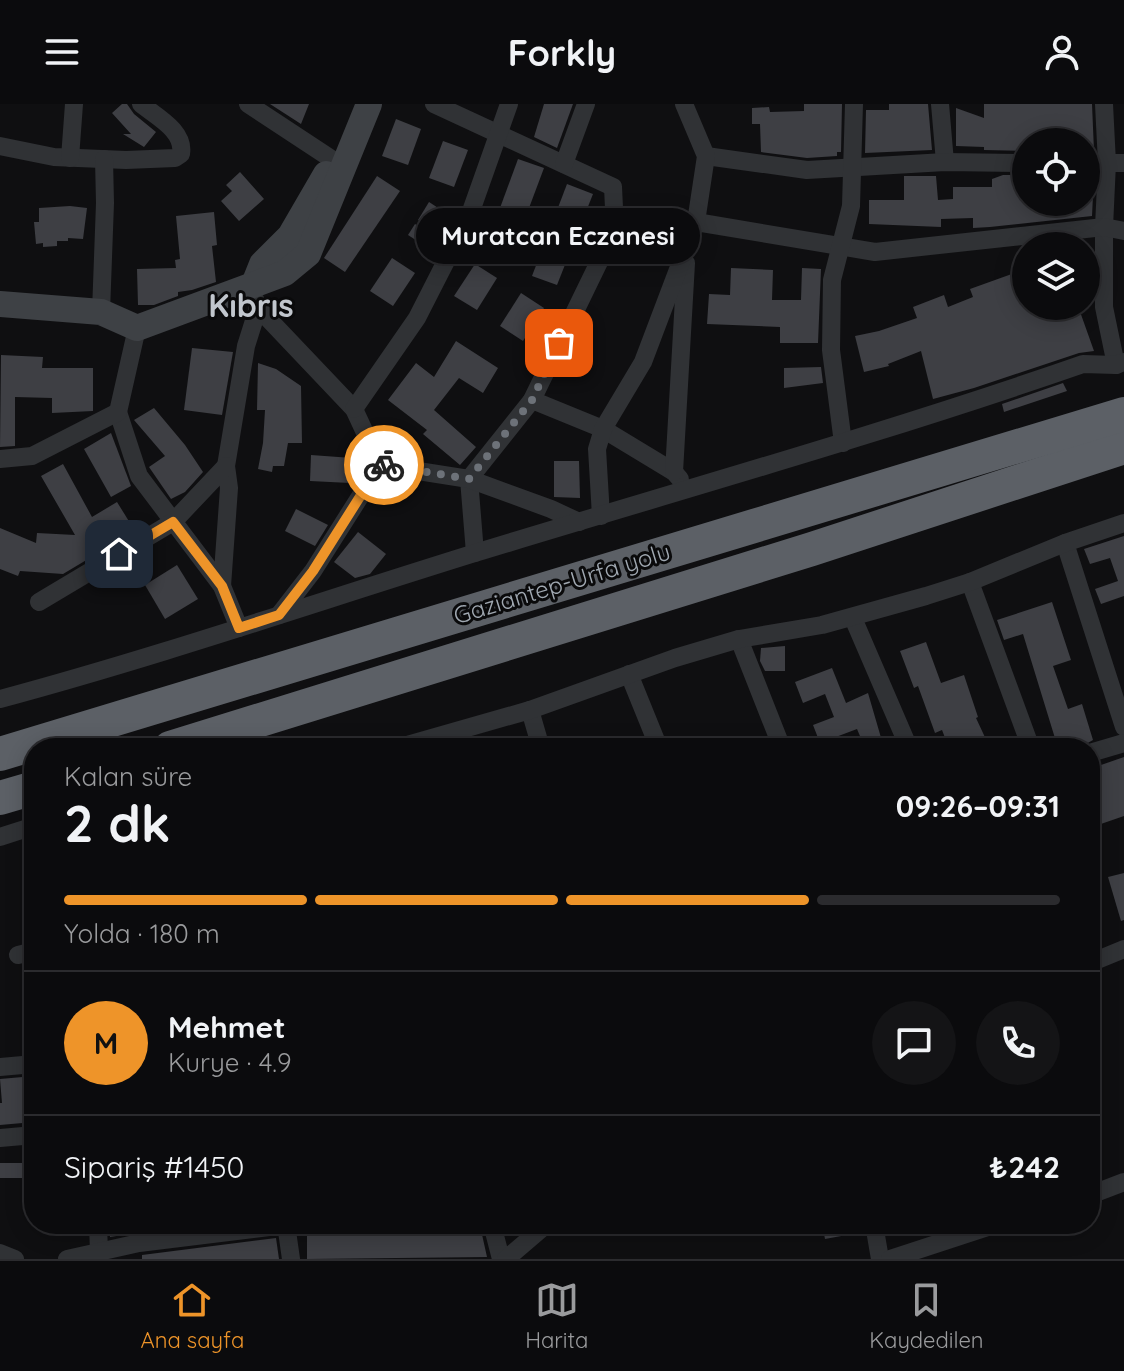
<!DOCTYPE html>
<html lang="tr">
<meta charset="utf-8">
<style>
:root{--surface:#0b0b0d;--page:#141416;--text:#f1f3f6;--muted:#9a9b9d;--line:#2b2b2e;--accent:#ee9429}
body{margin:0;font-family:Quicksand,sans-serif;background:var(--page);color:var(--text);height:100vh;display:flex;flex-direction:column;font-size:30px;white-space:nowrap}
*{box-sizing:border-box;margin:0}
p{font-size:26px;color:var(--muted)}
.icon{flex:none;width:44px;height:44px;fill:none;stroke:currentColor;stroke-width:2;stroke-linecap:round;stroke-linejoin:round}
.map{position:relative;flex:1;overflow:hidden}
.panel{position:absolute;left:24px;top:634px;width:1076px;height:496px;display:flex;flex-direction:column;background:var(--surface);border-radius:32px;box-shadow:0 4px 20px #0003,0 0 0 2px var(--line)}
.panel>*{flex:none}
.controls{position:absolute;left:1012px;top:24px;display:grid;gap:16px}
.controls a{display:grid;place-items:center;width:88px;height:88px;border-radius:50%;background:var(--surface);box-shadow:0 4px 20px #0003,0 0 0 2px var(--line);font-size:40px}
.pin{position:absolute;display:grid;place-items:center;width:68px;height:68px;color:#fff;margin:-34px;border-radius:16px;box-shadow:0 4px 12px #0006}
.courier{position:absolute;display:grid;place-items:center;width:80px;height:80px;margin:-40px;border:6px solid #ee9429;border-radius:50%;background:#fff;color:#222;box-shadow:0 2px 10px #0007}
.bubble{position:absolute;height:56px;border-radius:28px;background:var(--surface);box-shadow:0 4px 20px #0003,0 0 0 2px var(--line);font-size:26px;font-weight:700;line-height:56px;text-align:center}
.summary em{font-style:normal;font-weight:700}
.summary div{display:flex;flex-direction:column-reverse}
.summary{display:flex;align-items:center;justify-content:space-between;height:136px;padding:0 40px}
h1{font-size:52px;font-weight:700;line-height:60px}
.bar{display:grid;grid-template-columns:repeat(4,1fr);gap:12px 8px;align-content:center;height:96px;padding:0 40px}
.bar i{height:10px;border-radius:6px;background:var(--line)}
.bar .active{background:var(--accent)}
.bar p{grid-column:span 4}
.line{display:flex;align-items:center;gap:20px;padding:0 40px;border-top:2px solid var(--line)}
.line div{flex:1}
.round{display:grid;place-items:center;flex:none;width:84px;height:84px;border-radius:42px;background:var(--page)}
header{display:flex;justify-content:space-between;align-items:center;height:104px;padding:0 40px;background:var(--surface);font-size:36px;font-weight:700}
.dock{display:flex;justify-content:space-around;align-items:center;height:112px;border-top:2px solid var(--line);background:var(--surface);font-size:22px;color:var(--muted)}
.dock a{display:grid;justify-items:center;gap:4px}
.dock .active{color:var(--accent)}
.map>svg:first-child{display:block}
.building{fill:#3e3f44}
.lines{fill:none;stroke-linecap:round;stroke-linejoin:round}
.street{stroke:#303235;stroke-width:18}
.secondary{stroke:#3e4145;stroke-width:26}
.highway{stroke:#5c6066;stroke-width:34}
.done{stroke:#6d7279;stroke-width:8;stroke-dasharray:0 14.4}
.route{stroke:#ee9429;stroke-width:10}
.labels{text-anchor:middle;stroke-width:6;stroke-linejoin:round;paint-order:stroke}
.street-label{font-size:24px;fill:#a0a8b1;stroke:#0a0a0b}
.district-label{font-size:32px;font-weight:bold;fill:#c1c6cd;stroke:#0a0a0b}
</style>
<header><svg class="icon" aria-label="menu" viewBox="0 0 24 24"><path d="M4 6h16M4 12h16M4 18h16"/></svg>Forkly<svg class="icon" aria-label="person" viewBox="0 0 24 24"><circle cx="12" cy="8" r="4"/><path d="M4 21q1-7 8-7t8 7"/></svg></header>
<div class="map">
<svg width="1124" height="1155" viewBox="0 0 1124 1155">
<rect width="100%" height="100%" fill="#0f0f11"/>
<g class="building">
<polygon points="122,0 127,0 134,10 156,28 144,43 123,30 131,30 112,9"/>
<polygon points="270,0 309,0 301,20"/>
<polygon points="544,0 573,0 557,44 534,33"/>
<polygon points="804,0 842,0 841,48 837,48 837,52 807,54 761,48 760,20 752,20 752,4 769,3 770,8 804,7"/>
<polygon points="889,0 928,0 932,46 865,49 866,6 889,6"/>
<polygon points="984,0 1092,0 1094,47 1086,47 1086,38 1026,38 1026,47 984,46 984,43 956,42 956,4 984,14"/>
<polygon points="396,15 421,25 408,61 382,52"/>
<polygon points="443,37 468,46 454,83 429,74"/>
<polygon points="518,55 544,64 511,152 486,142"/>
<polygon points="240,68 264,95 239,117 221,97 232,87 226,81"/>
<polygon points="1003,71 1026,71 1026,98 1086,98 1086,71 1094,71 1092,112 990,123 973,124 973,114 941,115 941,123 869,120 869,96 904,96 904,72 936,72 938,96 953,95 953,83 992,83 992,75"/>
<polygon points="377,72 400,87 345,168 324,154"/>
<polygon points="567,80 593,90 557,181 532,172"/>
<polygon points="429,98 452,113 444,126 418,116"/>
<polygon points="70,102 87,104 83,135 68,134 68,137 57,137 57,142 43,143 43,139 36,140 34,118 39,118 39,104"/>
<polygon points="214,108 217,141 212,142 216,178 192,186 178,188 178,192 154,201 138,201 137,165 176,164 175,156 180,155 176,112"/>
<polygon points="415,120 438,135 431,146 408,131"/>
<polygon points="392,154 415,169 393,202 370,187"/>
<polygon points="475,160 497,174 477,206 454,192"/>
<polygon points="731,164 773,166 772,196 801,196 802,164 821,165 818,239 780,239 780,223 707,220 709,190 730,191"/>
<polygon points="1026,165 1026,202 1078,202 1094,247 1079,249 974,284 933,295 921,247 888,260 889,262 864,268 855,232 879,227 917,214 913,203 944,191 948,203 973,193 970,185"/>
<polygon points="521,189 544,204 523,237 500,222"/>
<polygon points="456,237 498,264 483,289 459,274 434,306 476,343 460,361 423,330 427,326 388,296 416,259 434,273"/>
<polygon points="192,244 233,248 222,311 184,306"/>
<polygon points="1,251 43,253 42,264 93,264 93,307 52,309 52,294 15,293 15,342 0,343"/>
<polygon points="258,259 276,265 301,282 302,339 288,339 284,362 273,362 272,368 258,365 263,339 265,306 257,306"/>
<polygon points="821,263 823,279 784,284 784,264"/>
<polygon points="1063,279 1067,287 1004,308 1002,300"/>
<polygon points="154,304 185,341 203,368 185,388 171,395 149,363 165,352 134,316"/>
<polygon points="111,329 131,382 111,393 84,345"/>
<polygon points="311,351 352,354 350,379 310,377"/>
<polygon points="554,357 579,357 580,394 554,393"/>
<polygon points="63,360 92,413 117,398 135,427 63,470 20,467 18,472 0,465 0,424 36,439 37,429 75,431 41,372"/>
<polygon points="296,405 328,421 315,442 285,427"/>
<polygon points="358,428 386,450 370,470 355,474 334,458"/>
<polygon points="1124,432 1124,492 1101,500 1095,485 1118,477 1110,454 1090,460 1084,445"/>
<polygon points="177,461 198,495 165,515 145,481"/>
<polygon points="1052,498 1071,556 1053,562 1068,605 1082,600 1093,636 1079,644 1058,644 1023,530 1004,536 997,516"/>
<polygon points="926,538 941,579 964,571 978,613 976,614 990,644 949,644 942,626 935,629 918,582 914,584 900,547"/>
<polygon points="785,542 785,567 765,567 760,557 761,544"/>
<polygon points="832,564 846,599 868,589 884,644 865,644 857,625 820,639 813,621 834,613 825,590 803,599 795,578"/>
<polygon points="1124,653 1124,712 1098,721 1090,697 1090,661 1100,659 1101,661"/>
<polygon points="1124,769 1124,816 1121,817 1108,773"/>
<polygon points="34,972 34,1018 0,1021 0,999 2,999 0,975"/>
<rect x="0" y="1059" width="34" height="15"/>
<polygon points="110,1120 195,1120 110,1133"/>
<polygon points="307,1120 346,1123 347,1120 456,1120 456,1127 481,1126 487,1153 307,1155"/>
<polygon points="822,1120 862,1120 863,1128 825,1135"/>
<polygon points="276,1134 279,1155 142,1155 142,1151"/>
</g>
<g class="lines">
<g class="street">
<polyline points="248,0 333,56"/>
<polyline points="434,0 613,83 615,125 532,296 469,375 475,449"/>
<polyline points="940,0 945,58"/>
<polyline points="1104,0 1107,59 1104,123 1104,203 1116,261"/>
<path d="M0,42l54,11 72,3 49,-2 6,-4c4,-23 -24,-37 -40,-50"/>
<polyline points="706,52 807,66 945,58 1026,59"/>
<polyline points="70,54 74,0"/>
<polyline points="1086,59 1124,59"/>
<polyline points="564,60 586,0"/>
<polyline points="696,118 875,148 1104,123 1124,127"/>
<polyline points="258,204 354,305 380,361 469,375 551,405 579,418"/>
<polyline points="101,208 105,99 104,55"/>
<polyline points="532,296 603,325 674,368 680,375"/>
<polyline points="354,305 417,214 470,110 509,0"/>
<polyline points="118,308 139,372 222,482 239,524"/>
<polyline points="843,339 831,246 832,176 851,102 854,0"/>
<polyline points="0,355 32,352 118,308 137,224"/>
<polyline points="674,368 686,159"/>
<polyline points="601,412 597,345 603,325 643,258 696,118 706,52 684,0"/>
<polyline points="1065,439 1124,623"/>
<polyline points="970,478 1031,644"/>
<polyline points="222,482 229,384 226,362 246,242 258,204 255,195"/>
<polyline points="39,498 173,418 226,362"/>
<polyline points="279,511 313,467 380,361"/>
<polyline points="853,514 909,644"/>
<polyline points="739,535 782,644"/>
<polyline points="629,570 659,644"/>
<path d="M0,595c160,-43 317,-97 475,-146 203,-62 407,-119 608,-189l33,1 8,-3"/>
<polyline points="530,606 541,644"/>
<polyline points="397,644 530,606 675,554 739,535 822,521 926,492 970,478 1065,439 1124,419"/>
<polyline points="1090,649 1124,639"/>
<polyline points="0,733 34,722"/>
<polyline points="18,851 34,847"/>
<polyline points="1090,859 1124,845"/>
<polyline points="0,963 34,960"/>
<polyline points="0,1034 34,1031"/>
<polyline points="1090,1091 1124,1078"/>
<polyline points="98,1120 99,1148"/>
<polyline points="286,1120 291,1155"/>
<polyline points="492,1120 501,1155"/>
<polyline points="874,1120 880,1155"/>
<polyline points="0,1149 15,1155"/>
<polyline points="67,1155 139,1139 293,1120"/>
<polyline points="506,1155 547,1120"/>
<polyline points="890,1155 997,1120"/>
</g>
<g class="secondary">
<polyline points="254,180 262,160 290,132 326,70"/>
<polyline points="0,200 101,208 137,224 285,169 308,150 369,0"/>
</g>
<g class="highway">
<polyline points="170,644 812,445 1124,343"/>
<polyline points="0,650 1124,310"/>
<polyline points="0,694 34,684"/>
</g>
</g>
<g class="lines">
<polyline class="done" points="384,361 469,375 532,296 559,239"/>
<polyline class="route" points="119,450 173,418 222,482 239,524 279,511 313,467 380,361 384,361"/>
</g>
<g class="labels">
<g class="street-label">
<text transform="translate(562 480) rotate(-17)" y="8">Gaziantep-Urfa yolu</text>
</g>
<g class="district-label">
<text x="251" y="213">Kıbrıs</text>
</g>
</g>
</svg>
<div class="controls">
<a><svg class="icon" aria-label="locate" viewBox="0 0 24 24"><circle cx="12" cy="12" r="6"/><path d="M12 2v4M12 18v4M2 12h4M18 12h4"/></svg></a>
<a><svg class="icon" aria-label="layers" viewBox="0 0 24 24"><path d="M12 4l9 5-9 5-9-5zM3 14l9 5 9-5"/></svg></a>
</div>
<div class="pin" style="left:559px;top:239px;background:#ea580c"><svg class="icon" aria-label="bag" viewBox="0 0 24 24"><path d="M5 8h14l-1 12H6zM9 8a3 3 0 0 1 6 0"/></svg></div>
<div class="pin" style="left:119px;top:450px;background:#1f2937"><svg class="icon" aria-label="home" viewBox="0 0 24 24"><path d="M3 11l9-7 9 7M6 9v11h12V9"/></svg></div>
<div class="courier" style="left:384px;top:361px"><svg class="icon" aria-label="bike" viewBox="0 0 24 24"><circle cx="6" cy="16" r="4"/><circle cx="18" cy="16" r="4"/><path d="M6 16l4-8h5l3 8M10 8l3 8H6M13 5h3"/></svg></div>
<div class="bubble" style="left:416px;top:104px;width:284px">Muratcan Eczanesi</div>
<section class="panel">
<div class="summary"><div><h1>2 dk</h1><p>Kalan süre</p></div><em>09:26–09:31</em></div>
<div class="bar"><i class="active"></i><i class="active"></i><i class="active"></i><i></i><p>Yolda · 180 m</p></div>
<div class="line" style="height:144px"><b class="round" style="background:var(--accent);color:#111">M</b><div><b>Mehmet</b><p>Kurye · 4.9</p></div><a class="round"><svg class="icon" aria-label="chat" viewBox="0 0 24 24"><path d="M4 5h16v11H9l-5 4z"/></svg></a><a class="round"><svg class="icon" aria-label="phone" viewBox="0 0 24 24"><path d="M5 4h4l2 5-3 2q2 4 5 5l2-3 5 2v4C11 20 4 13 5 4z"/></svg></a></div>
<div class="line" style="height:104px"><div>Sipariş #1450</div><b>₺242</b></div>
</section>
</div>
<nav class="dock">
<a class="active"><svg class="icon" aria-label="home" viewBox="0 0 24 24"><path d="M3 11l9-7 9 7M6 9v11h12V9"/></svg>Ana sayfa</a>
<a><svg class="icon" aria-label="map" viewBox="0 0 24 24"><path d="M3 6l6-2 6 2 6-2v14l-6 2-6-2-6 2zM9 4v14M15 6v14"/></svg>Harita</a>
<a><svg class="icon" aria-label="saved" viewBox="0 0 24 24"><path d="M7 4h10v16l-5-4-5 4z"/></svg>Kaydedilen</a>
</nav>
